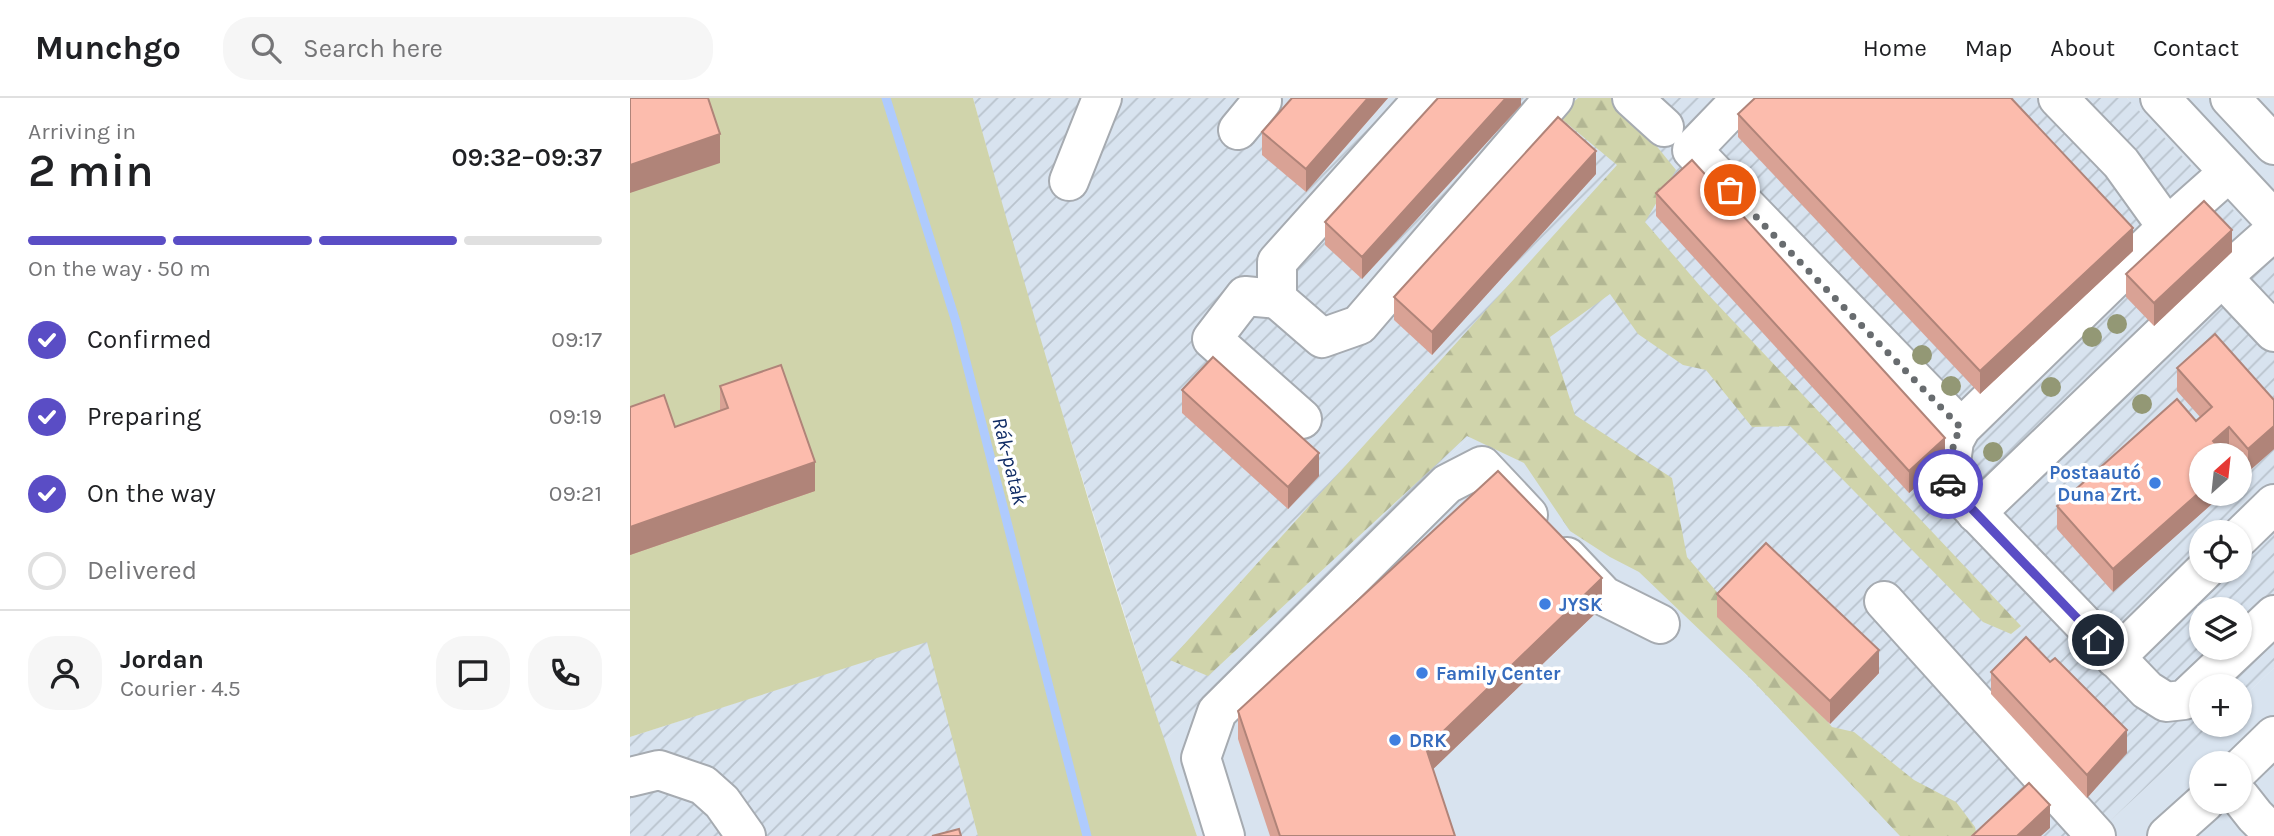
<!DOCTYPE html>
<meta charset="utf-8">
<style>
:root{--surface:#fff;--page:#f6f6f6;--text:#202124;--muted:#757577;--line:#e0e0e0;--accent:#5a4dc5}
body{margin:0;font-family:Karla,sans-serif;background:var(--page);color:var(--text);height:100vh;display:flex;flex-direction:column;font-size:26px;white-space:nowrap}
*{box-sizing:border-box;margin:0}
p{font-size:23px;color:var(--muted)}
.icon{flex:none;width:38px;height:38px;fill:none;stroke:currentColor;stroke-width:2;stroke-linecap:round;stroke-linejoin:round}
.map{position:relative;flex:1;overflow:hidden}
.side{display:flex;flex-direction:column;background:var(--surface);width:630px}
.side>*{flex:none}
.needle{width:46px;rotate:27deg}
.fabs{position:absolute;left:1559px;top:345px;display:grid;gap:14px}
.fabs a{display:grid;place-items:center;width:63px;height:63px;border-radius:50%;background:var(--surface);box-shadow:0 2px 5px #0004;font-size:35px}
.pin{position:absolute;display:grid;place-items:center;width:60px;height:60px;color:#fff;margin:-30px;border:4px solid #fff;border-radius:50%;box-shadow:0 2px 7px #0007}
.courier{position:absolute;display:grid;place-items:center;width:70px;height:70px;margin:-35px;border:5px solid #5a4dc5;border-radius:50%;background:#fff;color:#222;box-shadow:0 2px 9px #0007}
.headline em{font-style:normal;font-weight:600}
.headline div{display:flex;flex-direction:column-reverse}
.headline{display:flex;align-items:center;justify-content:space-between;height:119px;padding:0 28px}
h1{font-size:46px;font-weight:600;line-height:52px}
.bar{display:grid;grid-template-columns:repeat(4,1fr);gap:10px 7px;align-content:center;height:84px;padding:0 28px}
.bar i{height:9px;border-radius:5px;background:var(--line)}
.bar .on{background:var(--accent)}
.bar p{grid-column:span 4}
.line{display:flex;align-items:center;gap:18px;padding:0 28px;border-top:2px solid var(--line)}
.line div{flex:1}
.round{display:grid;place-items:center;flex:none;width:74px;height:74px;border-radius:28px;background:var(--page)}
ol{padding:0 28px;list-style:none}
li{display:flex;align-items:center;gap:21px;height:77px}
li p{margin-inline-start:auto}
li .icon{padding:7px;border-radius:50%;background:var(--accent);color:#fff;stroke-width:4}
li:last-child{color:var(--muted)}
li i{width:38px;height:38px;border:4px solid var(--line);border-radius:50%}
header{display:flex;align-items:center;gap:42px;box-sizing:border-box;height:98px;padding:0 35px;background:var(--surface);border-bottom:2px solid var(--line)}
header strong{font-size:33px}
nav{display:flex;gap:38px;margin-inline-start:auto;font-size:24px}
.search{width:490px;height:63px;background:var(--page);display:flex;align-items:center;gap:18px;box-sizing:border-box;padding:0 24px;border-radius:28px;color:var(--muted);font-size:26px}
main{display:flex;flex:1;min-height:0}
.map>svg:first-child{display:block}
.built{fill:#d8e3ef;fill-rule:evenodd}
.industrial{fill:url(#industrial-furrows);fill-rule:evenodd}
.grass{fill:#d0d4ab}
.forest{fill:url(#forest-firs)}
.lines{fill:none;stroke-linecap:round;stroke-linejoin:round}
.stream{stroke:#afcbfd;stroke-width:9}
.minor-casing{stroke:#a6abb1;stroke-width:42}
.major-casing{stroke:#a6abb1;stroke-width:42}
.minor{stroke:#fff;stroke-width:38}
.major{stroke:#fff;stroke-width:38}
.tree{fill:#939875}
.wall{fill:#d9a295}
.shaded-wall{fill:#b08479}
.building{fill:#fcbcad;stroke:#b08479;stroke-width:2}
.done{stroke:#686c6f;stroke-width:7;stroke-dasharray:0 12.6}
.route{stroke:#5a4dc5;stroke-width:9}
.shop-dot{fill:#3f7fe0;stroke:#fff;stroke-width:2.5}
.labels{text-anchor:middle;stroke-width:7;stroke-linejoin:round;paint-order:stroke}
.shop-label{font-size:19px;font-weight:bold;fill:#366cbe;stroke:#fff;text-anchor:start}
.water-label{font-size:21px;font-style:italic;fill:#112d66;stroke:#fff}
</style>
<header>
<strong>Munchgo</strong>
<div class="search"><svg class="icon" aria-label="search" viewBox="0 0 24 24"><circle cx="10" cy="10" r="6"/><path d="M15 15l6 6"/></svg>Search here</div>
<nav><a>Home</a><a>Map</a><a>About</a><a>Contact</a></nav>
</header>
<main>
<section class="side">
<div class="headline"><div><h1>2 min</h1><p>Arriving in</p></div><em>09:32–09:37</em></div>
<div class="bar"><i class="on"></i><i class="on"></i><i class="on"></i><i></i><p>On the way · 50 m</p></div>
<ol>
<li><svg class="icon" aria-label="check" viewBox="0 0 24 24"><path d="M5 12l5 5 9-10"/></svg>Confirmed<p>09:17</p></li>
<li><svg class="icon" aria-label="check" viewBox="0 0 24 24"><path d="M5 12l5 5 9-10"/></svg>Preparing<p>09:19</p></li>
<li><svg class="icon" aria-label="check" viewBox="0 0 24 24"><path d="M5 12l5 5 9-10"/></svg>On the way<p>09:21</p></li>
<li><i></i>Delivered</li>
</ol>
<div class="line" style="height:126px"><a class="round"><svg class="icon" aria-label="person" viewBox="0 0 24 24"><circle cx="12" cy="8" r="4"/><path d="M4 21q1-7 8-7t8 7"/></svg></a><div><b>Jordan</b><p>Courier · 4.5</p></div><a class="round"><svg class="icon" aria-label="chat" viewBox="0 0 24 24"><path d="M4 5h16v11H9l-5 4z"/></svg></a><a class="round"><svg class="icon" aria-label="phone" viewBox="0 0 24 24"><path d="M5 4h4l2 5-3 2q2 4 5 5l2-3 5 2v4C11 20 4 13 5 4z"/></svg></a></div>
</section>
<div class="map">
<svg width="1644" height="738" viewBox="0 0 1644 738">
<defs>
<pattern id="industrial-furrows" width="10" height="10" patternUnits="userSpaceOnUse" patternTransform="scale(1.75)"><rect width="10" height="10" fill="#d8e3ef"/><path d="M-1 1l2-2M0 10L10 0M9 11l2-2" fill="none" stroke="#b9c3cd"/></pattern>
<pattern id="forest-firs" width="22" height="20" patternUnits="userSpaceOnUse" patternTransform="scale(1.75)"><rect width="22" height="20" fill="#d0d4ab"/><path d="M5 1l3.5 6h-7zM16 11l3.5 6h-7z" fill="#b2b693"/></pattern>
</defs>
<rect width="100%" height="100%" fill="#e9eff5"/>
<g class="built">
<polygon points="1497,0 1644,0 1644,155"/>
<polygon points="863,315 1272,738 567,738 534,643"/>
<path d="M1644,570v168h-180l119,-111 27,-1v-24zM1572,665h38v39h-38z"/>
</g>
<g class="industrial">
<path d="M343,0h1154l147,155v415l-34,32v-14h-38v38l11,1 -119,111h-192l-409,-423 -329,328 -130,-418zM1572,357h38v39h-38zM1572,434h38v38h-38zM1572,511h38v39h-38z"/>
<polygon points="298,543 348,738 0,738 0,639"/>
</g>
<path class="grass" d="M0,0h343c68,248 140,495 224,738h-219l-51,-194 -297,95z"/>
<polygon class="forest" points="948,0 984,0 1003,19 1046,72 1015,124 1071,189 1391,528 1381,536 1353,524 1160,328 1122,329 1076,272 1053,267 1008,236 980,196 920,239 945,317 1042,380 1057,459 1202,629 1224,634 1284,682 1326,704 1345,729 1347,738 1270,738 1121,581 1009,474 980,459 940,433 894,365 837,338 578,578 540,562 987,67 928,18"/>
<g class="lines">
<polyline class="stream" points="256,0 326,224 457,738"/>
<g class="minor-casing">
<g id="minor">
<polyline points="794,0 647,164 647,201 692,240 729,227 924,0"/>
<polyline points="1002,0 1034,29"/>
<polyline points="1112,0 1062,52 1331,330"/>
<polyline points="1428,0 1491,65 1537,129 1331,330 1324,343 1318,385 1517,592 1536,604 1554,602 1644,517"/>
<polyline points="1530,0 1644,122"/>
<polyline points="608,32 632,3"/>
<polyline points="439,83 472,0"/>
<polyline points="1537,129 1599,74"/>
<polyline points="1592,179 1644,234"/>
<polyline points="647,201 615,198 582,241 672,321"/>
<polyline points="1346,415 1592,179 1644,133"/>
<polyline points="1610,439 1644,406"/>
<polyline points="937,459 974,498 1030,526"/>
<polyline points="1254,503 1466,738"/>
<polyline points="1485,560 1575,472"/>
<polyline points="1610,671 1644,638"/>
<polyline points="0,679 29,672 73,687 92,704 116,738"/>
<polyline points="1610,699 1625,718 1644,737"/>
<polyline points="595,738 571,660 587,614 817,386 852,368 898,417"/>
<polyline points="1537,738 1575,704"/>
</g>
</g>
<g class="major-casing">
<polyline id="major" points="1600,0 1644,47"/>
</g>
<use href="#minor" class="minor"/>
<use href="#major" class="major"/>
</g>
<g class="tree">
<circle cx="1487" cy="226" r="10"/>
<circle cx="1462" cy="239" r="10"/>
<circle cx="1292" cy="257" r="10"/>
<circle cx="1321" cy="288" r="10"/>
<circle cx="1421" cy="289" r="10"/>
<circle cx="1512" cy="306" r="10"/>
<circle cx="1363" cy="354" r="10"/>
</g>
<g class="wall">
<polygon points="662,0 758,0 676,94 632,57 632,34"/>
<polygon points="891,0 891,7 732,181 695,147 695,124"/>
<polygon points="1108,16 1503,153 1350,296 1108,39"/>
<polygon points="966,76 802,257 764,222 764,199"/>
<polygon points="1026,95 1315,363 1279,395 1026,118"/>
<polygon points="1602,154 1524,228 1496,199 1496,176"/>
<polygon points="1547,270 1644,302 1644,351 1618,374 1610,365 1610,357 1603,357 1599,352 1595,356 1572,396 1593,396 1483,494 1427,431 1427,408 1566,323 1570,319 1547,293"/>
<polygon points="90,288 185,393 0,457 0,309 45,329 90,313"/>
<polygon points="552,292 689,378 658,411 552,315"/>
<polygon points="1087,496 1249,575 1200,626 1087,519"/>
<polygon points="972,509 803,671 825,738 640,738 608,641 608,613"/>
<polygon points="1361,574 1497,655 1457,700 1361,596"/>
</g>
<g class="shaded-wall">
<polygon points="738,0 758,0 676,94 676,71"/>
<polygon points="876,0 891,0 891,7 732,181 732,159"/>
<polygon points="90,36 90,65 0,95 0,67"/>
<polygon points="966,53 966,76 802,257 802,234"/>
<polygon points="1503,130 1503,153 1350,296 1350,273"/>
<polygon points="1602,132 1602,154 1524,228 1524,205"/>
<polygon points="1644,328 1644,351 1618,374 1618,351"/>
<polygon points="1599,329 1599,352 1593,357 1583,343"/>
<polygon points="1315,340 1315,363 1279,395 1279,373"/>
<polygon points="689,355 689,378 658,411 658,389"/>
<polygon points="185,364 185,393 0,457 0,429"/>
<polygon points="1572,392 1572,396 1593,396 1483,494 1483,471"/>
<polygon points="972,480 972,509 796,678 796,650"/>
<polygon points="1249,552 1249,575 1200,626 1200,603"/>
<polygon points="1497,632 1497,655 1457,700 1457,677"/>
<polygon points="1420,707 1420,730 1411,738 1387,738"/>
</g>
<g class="building">
<polygon points="0,0 78,0 90,36 0,67"/>
<polygon points="662,0 738,0 676,71 632,34"/>
<polygon points="808,0 876,0 732,159 695,124"/>
<polygon points="1125,0 1381,0 1503,130 1350,273 1108,16"/>
<polygon points="928,19 966,53 802,234 764,199"/>
<polygon points="1062,62 1315,340 1279,373 1026,95"/>
<polygon points="1574,103 1602,132 1524,205 1496,176"/>
<polygon points="1585,236 1644,302 1644,328 1618,351 1599,329 1583,343 1596,357 1572,357 1572,392 1483,471 1427,408 1547,301 1566,323 1582,309 1547,270"/>
<polygon points="583,259 689,355 658,389 552,292"/>
<polygon points="151,267 185,364 0,429 0,309 34,297 45,329 98,310 90,288"/>
<polygon points="868,373 972,480 796,650 825,738 650,738 608,613"/>
<polygon points="1136,445 1249,552 1200,603 1087,496"/>
<polygon points="1396,539 1420,564 1425,560 1497,632 1457,677 1361,574"/>
<polygon points="1399,685 1420,707 1387,738 1342,738"/>
<polygon points="329,731 331,738 302,738"/>
</g>
<g class="lines">
<polyline class="done" points="1100,92 1331,330 1324,343 1318,386"/>
<polyline class="route" points="1318,386 1468,542"/>
</g>
<g class="shop-dot">
<circle cx="1525" cy="385" r="7"/>
<circle cx="915" cy="506" r="7"/>
<circle cx="792" cy="575" r="7"/>
<circle cx="765" cy="642" r="7"/>
</g>
<g class="labels">
<g class="shop-label">
<text x="1511" y="381" text-anchor="end">Postaautó<tspan x="1511" dy="22">Duna Zrt.</tspan></text>
<text x="929" y="513">JYSK</text>
<text x="806" y="582">Family Center</text>
<text x="779" y="649">DRK</text>
</g>
<g class="water-label">
<text transform="translate(380 363) rotate(76)" y="7">Rák-patak</text>
</g>
</g>
</svg>
<div class="fabs">
<a><svg class="needle" viewBox="-14 -14 28 28"><path d="M0-13l5 13h-10z" fill="#e53935"/><path d="M0 13l5-13h-10z" fill="#757577"/></svg></a>
<a><svg class="icon" aria-label="locate" viewBox="0 0 24 24"><circle cx="12" cy="12" r="6"/><path d="M12 2v4M12 18v4M2 12h4M18 12h4"/></svg></a>
<a><svg class="icon" aria-label="layers" viewBox="0 0 24 24"><path d="M12 4l9 5-9 5-9-5zM3 14l9 5 9-5"/></svg></a>
<a>+</a>
<a>−</a>
</div>
<div class="pin" style="left:1100px;top:92px;background:#ea580c"><svg class="icon" aria-label="bag" viewBox="0 0 24 24"><path d="M5 8h14l-1 12H6zM9 8a3 3 0 0 1 6 0"/></svg></div>
<div class="pin" style="left:1468px;top:542px;background:#1f2937"><svg class="icon" aria-label="home" viewBox="0 0 24 24"><path d="M3 11l9-7 9 7M6 9v11h12V9"/></svg></div>
<div class="courier" style="left:1318px;top:386px"><svg class="icon" aria-label="car" viewBox="0 0 24 24"><path d="M5 17H2v-5l4-1 3-4h7l3 4 3 1v5h-3M9 17h6M6 11h13"/><circle cx="7" cy="17" r="2"/><circle cx="17" cy="17" r="2"/></svg></div>
</div>
</main>
